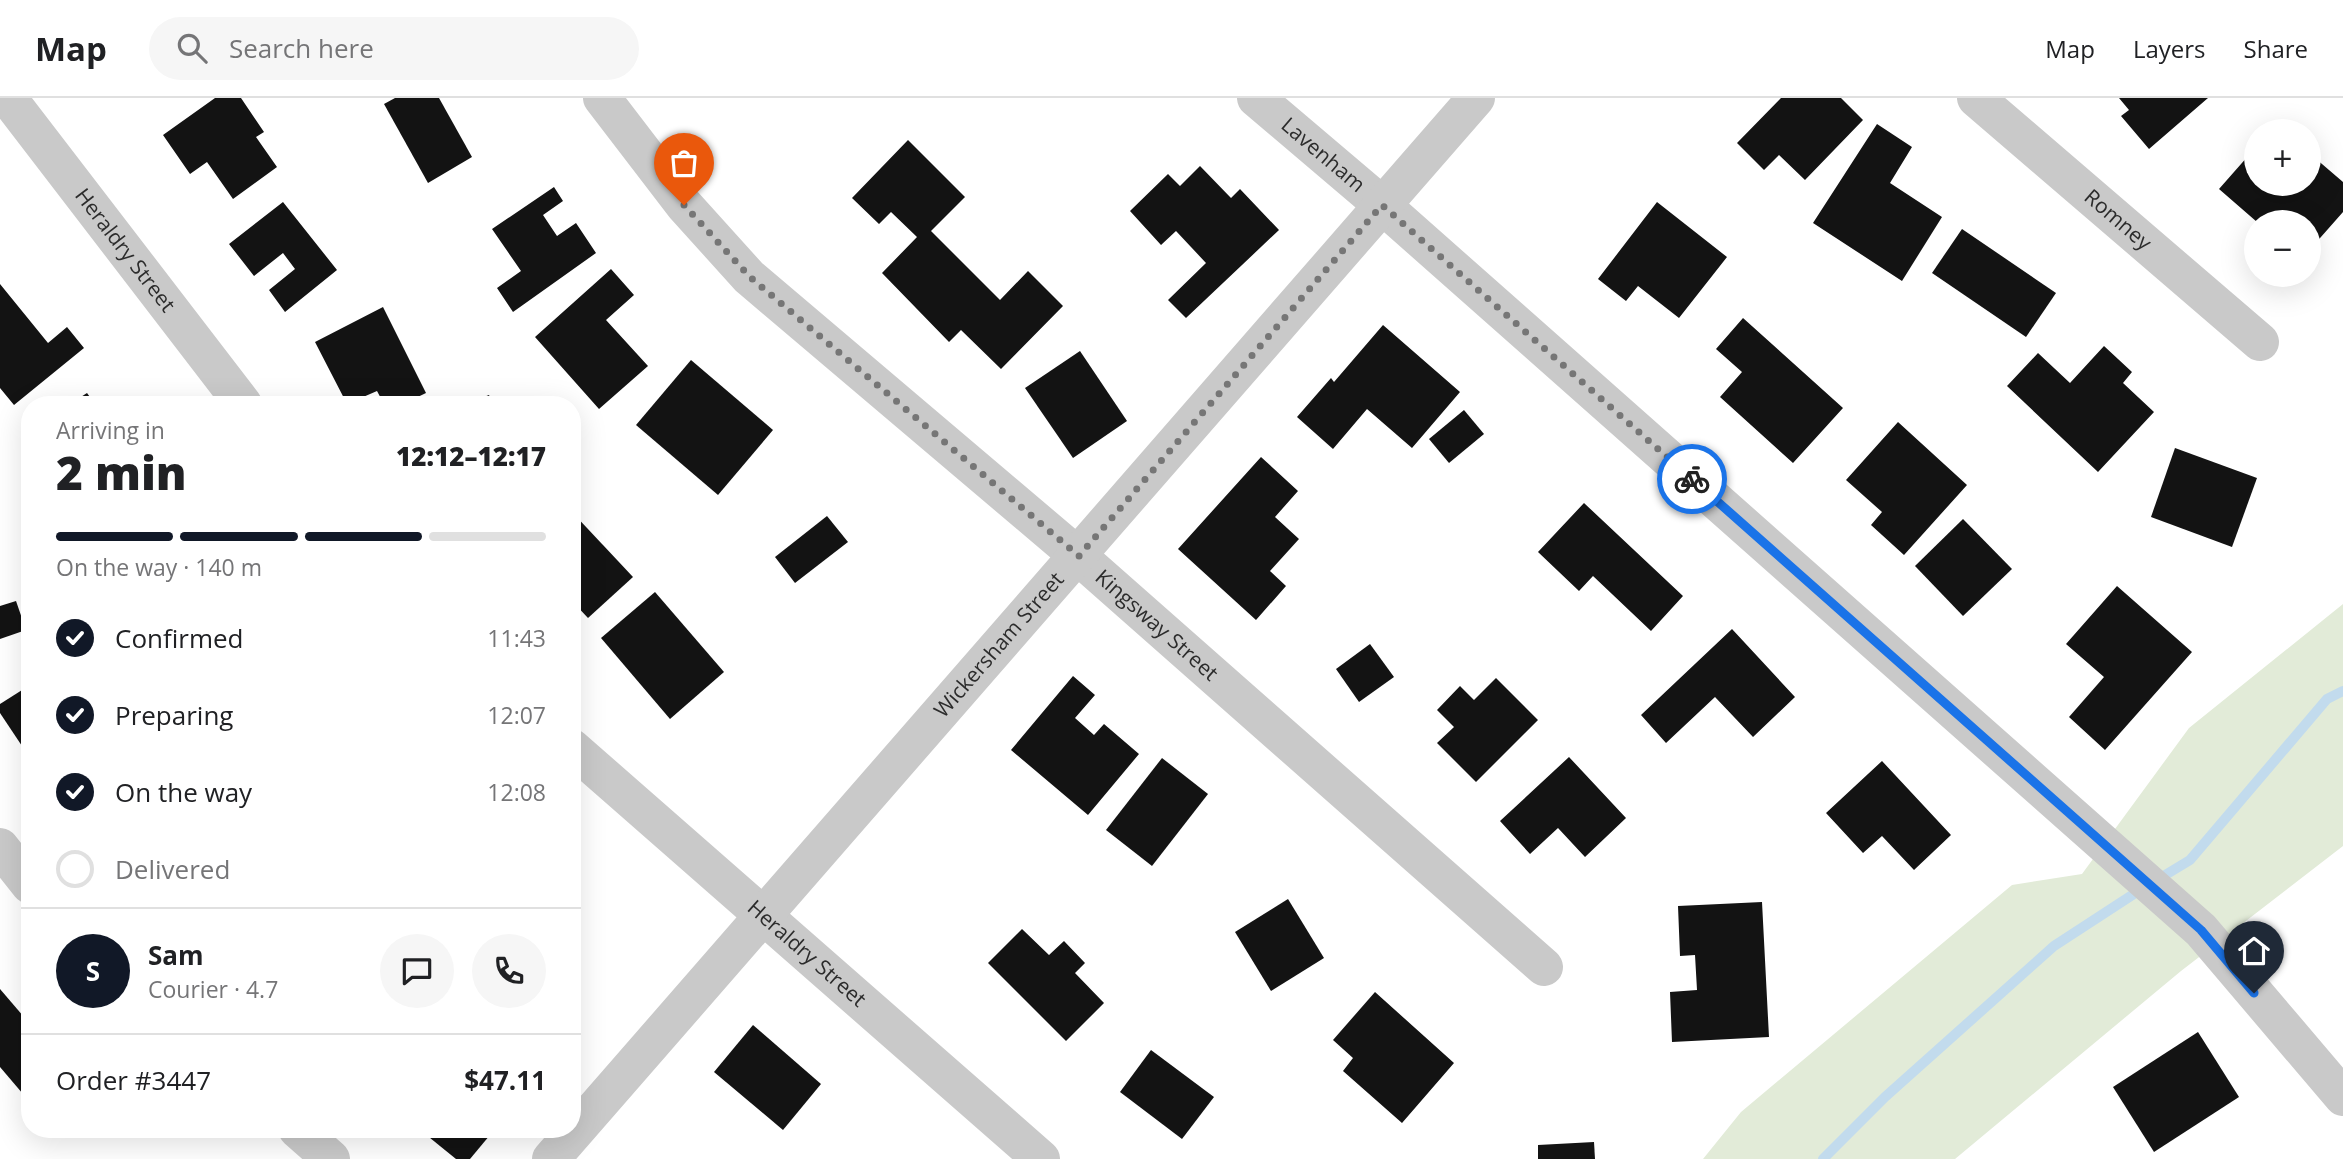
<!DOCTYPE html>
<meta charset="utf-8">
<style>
:root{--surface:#fff;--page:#f6f6f6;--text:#202124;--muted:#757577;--line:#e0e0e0;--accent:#111827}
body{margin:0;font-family:"Open Sans",sans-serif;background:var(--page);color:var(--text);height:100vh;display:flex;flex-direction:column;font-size:26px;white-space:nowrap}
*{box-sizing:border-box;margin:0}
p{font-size:23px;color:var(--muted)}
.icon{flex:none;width:38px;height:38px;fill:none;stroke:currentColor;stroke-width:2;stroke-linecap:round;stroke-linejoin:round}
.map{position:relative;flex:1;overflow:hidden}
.drawer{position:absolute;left:21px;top:298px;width:560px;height:742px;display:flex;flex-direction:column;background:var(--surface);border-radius:28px;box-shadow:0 7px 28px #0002}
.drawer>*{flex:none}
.fabs{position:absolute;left:2244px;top:21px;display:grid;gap:14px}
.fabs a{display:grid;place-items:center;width:77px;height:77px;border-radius:50%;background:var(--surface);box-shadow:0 7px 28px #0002;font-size:35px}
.pin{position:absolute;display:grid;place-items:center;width:60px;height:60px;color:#fff;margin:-72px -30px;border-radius:50% 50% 50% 0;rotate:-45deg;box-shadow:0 0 7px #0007}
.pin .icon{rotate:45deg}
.courier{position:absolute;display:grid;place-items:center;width:70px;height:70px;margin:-35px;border:5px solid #1a73e8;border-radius:50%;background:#fff;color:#222;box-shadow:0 2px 9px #0007}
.overview em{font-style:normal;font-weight:800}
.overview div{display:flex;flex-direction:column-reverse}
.overview{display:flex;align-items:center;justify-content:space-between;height:119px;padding:0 35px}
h1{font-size:46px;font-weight:800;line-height:52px}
.bar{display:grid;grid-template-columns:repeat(4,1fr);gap:10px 7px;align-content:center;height:84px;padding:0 35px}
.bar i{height:9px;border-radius:5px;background:var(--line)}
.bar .on{background:var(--accent)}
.bar p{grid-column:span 4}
.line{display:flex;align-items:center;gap:18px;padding:0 35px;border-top:2px solid var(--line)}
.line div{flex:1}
.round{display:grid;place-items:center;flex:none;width:74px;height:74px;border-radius:37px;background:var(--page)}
ol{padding:0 35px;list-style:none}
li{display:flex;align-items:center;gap:21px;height:77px}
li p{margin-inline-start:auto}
li .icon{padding:7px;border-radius:50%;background:var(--accent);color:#fff;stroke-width:4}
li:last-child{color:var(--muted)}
li i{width:38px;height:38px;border:4px solid var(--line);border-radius:50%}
header{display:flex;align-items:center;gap:42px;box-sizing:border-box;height:98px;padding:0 35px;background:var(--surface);border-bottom:2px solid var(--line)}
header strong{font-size:33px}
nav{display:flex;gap:38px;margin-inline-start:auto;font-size:24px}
.search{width:490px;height:63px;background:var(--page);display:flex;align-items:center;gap:18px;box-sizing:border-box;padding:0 24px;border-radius:38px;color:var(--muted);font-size:26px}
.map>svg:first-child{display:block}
.green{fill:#e2ebd8}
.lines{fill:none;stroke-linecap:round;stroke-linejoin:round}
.stream{stroke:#c2dbed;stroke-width:10}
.building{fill:#131313}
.minor{stroke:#c9c9c9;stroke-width:38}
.done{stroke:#767676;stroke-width:7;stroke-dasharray:0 12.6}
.route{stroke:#1a73e8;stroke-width:9}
.labels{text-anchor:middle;stroke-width:7;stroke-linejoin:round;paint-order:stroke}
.street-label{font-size:21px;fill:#2c2c2c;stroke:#fff}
</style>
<header>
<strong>Map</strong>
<div class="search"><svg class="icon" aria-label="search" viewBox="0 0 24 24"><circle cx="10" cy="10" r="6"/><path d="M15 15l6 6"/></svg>Search here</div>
<nav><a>Map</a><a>Layers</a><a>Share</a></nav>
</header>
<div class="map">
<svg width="2343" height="1061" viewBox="0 0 2343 1061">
<rect width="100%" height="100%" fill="#fff"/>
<polygon class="green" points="2343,506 2343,748 2181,873 1955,1061 1703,1061 1741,1014 2012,787 2082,776 2189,630"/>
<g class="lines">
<g class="stream">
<polyline points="2157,782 2190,762 2327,601 2343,593"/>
<polyline points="1823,1061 1885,999 2054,848 2143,790"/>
</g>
</g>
<g class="building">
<polygon points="215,0 241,0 264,34 256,39 277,69 233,101 207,64 190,76 163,37"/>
<polygon points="395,0 439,0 472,59 428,85 384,6"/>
<polygon points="1781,0 1841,0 1863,22 1805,82 1779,57 1764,72 1737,45"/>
<polygon points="2119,0 2208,0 2149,51 2121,18 2129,12"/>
<polygon points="1877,26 1912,49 1890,85 1942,119 1902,183 1813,125"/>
<polygon points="908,42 965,99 931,133 1000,202 1028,173 1063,208 1001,271 961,232 949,244 882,175 917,139 891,114 879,126 852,100"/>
<polygon points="2256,49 2256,86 2308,86 2308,54 2343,84 2343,114 2313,148 2308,144 2308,124 2257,124 2219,91"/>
<polygon points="1200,68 1231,100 1240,91 1279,132 1186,220 1168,202 1206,165 1176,133 1161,147 1130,113 1168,76 1180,88"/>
<polygon points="554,89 563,103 543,117 557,138 576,125 596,155 513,214 497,190 521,173 492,131"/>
<polygon points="283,104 337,172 285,214 269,192 295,171 283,155 254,178 229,146"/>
<polygon points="1657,104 1727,159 1679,220 1638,188 1626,203 1598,181"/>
<polygon points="1962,131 2056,195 2026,239 1932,175"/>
<polygon points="611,171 634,197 606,222 648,268 599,311 535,239"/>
<polygon points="0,186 48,245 67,229 84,250 14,307 0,290"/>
<polygon points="383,209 426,295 403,306 384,306 377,293 347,306 315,244"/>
<polygon points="1743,220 1843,310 1793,365 1720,299 1742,274 1716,251"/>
<polygon points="1383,227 1460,294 1412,350 1367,311 1333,351 1297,319 1331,280 1334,284"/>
<polygon points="2104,248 2132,274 2123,285 2154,314 2098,374 2007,288 2038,255 2070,285"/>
<polygon points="1080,253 1127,323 1073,360 1025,290"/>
<polygon points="691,262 773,332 718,397 636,327"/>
<polygon points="87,295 95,306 70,306"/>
<polygon points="489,297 493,306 466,306"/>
<polygon points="1464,312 1484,336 1449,365 1429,341"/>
<polygon points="1898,324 1967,387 1904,457 1871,427 1882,414 1846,382"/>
<polygon points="2175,350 2257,380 2232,449 2151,419"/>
<polygon points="1261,359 1298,393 1275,419 1299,441 1270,473 1286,488 1256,522 1178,451"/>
<polygon points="1584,405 1683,498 1651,533 1593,478 1579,493 1538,454"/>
<polygon points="572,414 633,479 588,520 572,503"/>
<polygon points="827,418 848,444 795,485 775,459"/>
<polygon points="1963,421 2012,471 1963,518 1915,468"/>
<polygon points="2117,488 2192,554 2105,652 2069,619 2104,579 2066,546"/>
<polygon points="655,494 724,574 670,621 601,540"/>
<polygon points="16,503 26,532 0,541 0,508"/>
<polygon points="1732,531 1795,599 1753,639 1715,599 1666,645 1641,617"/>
<polygon points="1370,546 1394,579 1359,604 1336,571"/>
<polygon points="1073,578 1095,597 1075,620 1094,637 1104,626 1139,656 1088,717 1011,652"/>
<polygon points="1496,580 1538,622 1476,684 1437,645 1454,629 1437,612 1460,588 1474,602"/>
<polygon points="30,587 30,643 22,648 0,615 0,606"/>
<polygon points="1569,659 1626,720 1585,759 1558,730 1530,756 1500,723"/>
<polygon points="1162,660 1208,696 1152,768 1106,732"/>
<polygon points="1882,663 1951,737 1914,772 1882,738 1863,755 1826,715"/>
<polygon points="1288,801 1324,860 1271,893 1235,834"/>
<polygon points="1762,804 1769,939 1672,944 1670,894 1697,892 1695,857 1680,858 1678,808"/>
<polygon points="1022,831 1049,857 1064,843 1085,865 1075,875 1104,905 1066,943 988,865"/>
<polygon points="0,891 30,926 30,990 23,996 0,969"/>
<polygon points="1375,894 1454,965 1402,1025 1343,973 1353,960 1333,942"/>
<polygon points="753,927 821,986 783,1032 714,974"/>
<polygon points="2198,934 2239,999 2154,1054 2113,989"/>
<polygon points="1151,952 1214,999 1182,1041 1120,994"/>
<polygon points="419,1031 495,1031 470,1061 456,1061"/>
<polygon points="1594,1044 1595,1061 1538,1061 1538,1047"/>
</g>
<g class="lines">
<g class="minor">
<path id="s1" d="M8,0l235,306"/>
<path id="s2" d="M602,0l82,107 65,72 329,279 466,411"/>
<path id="s3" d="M1256,0l126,107 819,725 142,167"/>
<path id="s4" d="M1976,0l284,244"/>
<path id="s5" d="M572,650l469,411"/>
<polyline points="0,749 30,787"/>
<polyline points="297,1031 331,1061"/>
<path id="s6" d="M551,1061l925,-1061"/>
</g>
</g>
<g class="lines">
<polyline class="done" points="684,107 750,179 1079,458 1382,107 1692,381"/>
<polyline class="route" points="1692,381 2201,832 2254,895"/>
</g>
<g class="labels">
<g class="street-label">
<text dy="7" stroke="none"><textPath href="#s3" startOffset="88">Lavenham</textPath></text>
<text dy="7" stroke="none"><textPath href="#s4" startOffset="187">Romney</textPath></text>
<text dy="7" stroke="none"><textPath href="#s1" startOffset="192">Heraldry Street</textPath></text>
<text dy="7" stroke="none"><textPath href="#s2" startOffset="768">Kingsway Street</textPath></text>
<text dy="7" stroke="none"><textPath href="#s6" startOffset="682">Wickersham Street</textPath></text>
<text dy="7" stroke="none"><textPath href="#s5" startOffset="312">Heraldry Street</textPath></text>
</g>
</g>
</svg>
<div class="fabs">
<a>+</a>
<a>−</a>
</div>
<div class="pin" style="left:684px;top:107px;background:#ea580c"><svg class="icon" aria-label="bag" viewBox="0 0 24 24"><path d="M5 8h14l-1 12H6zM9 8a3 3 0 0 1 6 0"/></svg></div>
<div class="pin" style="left:2254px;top:895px;background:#1f2937"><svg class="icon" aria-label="home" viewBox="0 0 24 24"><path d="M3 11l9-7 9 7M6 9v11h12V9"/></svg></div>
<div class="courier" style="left:1692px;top:381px"><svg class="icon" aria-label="bike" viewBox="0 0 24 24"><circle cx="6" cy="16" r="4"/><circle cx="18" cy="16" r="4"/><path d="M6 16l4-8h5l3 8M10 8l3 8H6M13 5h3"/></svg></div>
<section class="drawer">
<div class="overview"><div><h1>2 min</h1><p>Arriving in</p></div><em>12:12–12:17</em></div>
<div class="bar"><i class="on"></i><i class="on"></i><i class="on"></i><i></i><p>On the way · 140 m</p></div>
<ol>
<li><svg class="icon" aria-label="check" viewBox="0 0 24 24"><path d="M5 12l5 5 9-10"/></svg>Confirmed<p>11:43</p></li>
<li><svg class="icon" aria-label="check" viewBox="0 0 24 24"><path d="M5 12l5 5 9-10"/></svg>Preparing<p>12:07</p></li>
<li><svg class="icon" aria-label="check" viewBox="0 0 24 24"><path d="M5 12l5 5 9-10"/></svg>On the way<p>12:08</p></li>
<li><i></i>Delivered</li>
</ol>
<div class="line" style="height:126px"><b class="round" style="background:var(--accent);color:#fff">S</b><div><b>Sam</b><p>Courier · 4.7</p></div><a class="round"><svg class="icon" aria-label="chat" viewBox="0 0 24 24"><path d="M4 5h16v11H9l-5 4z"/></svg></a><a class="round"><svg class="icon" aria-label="phone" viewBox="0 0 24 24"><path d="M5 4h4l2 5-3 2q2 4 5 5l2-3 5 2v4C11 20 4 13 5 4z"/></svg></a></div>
<div class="line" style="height:91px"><div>Order #3447</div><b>$47.11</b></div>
</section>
</div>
